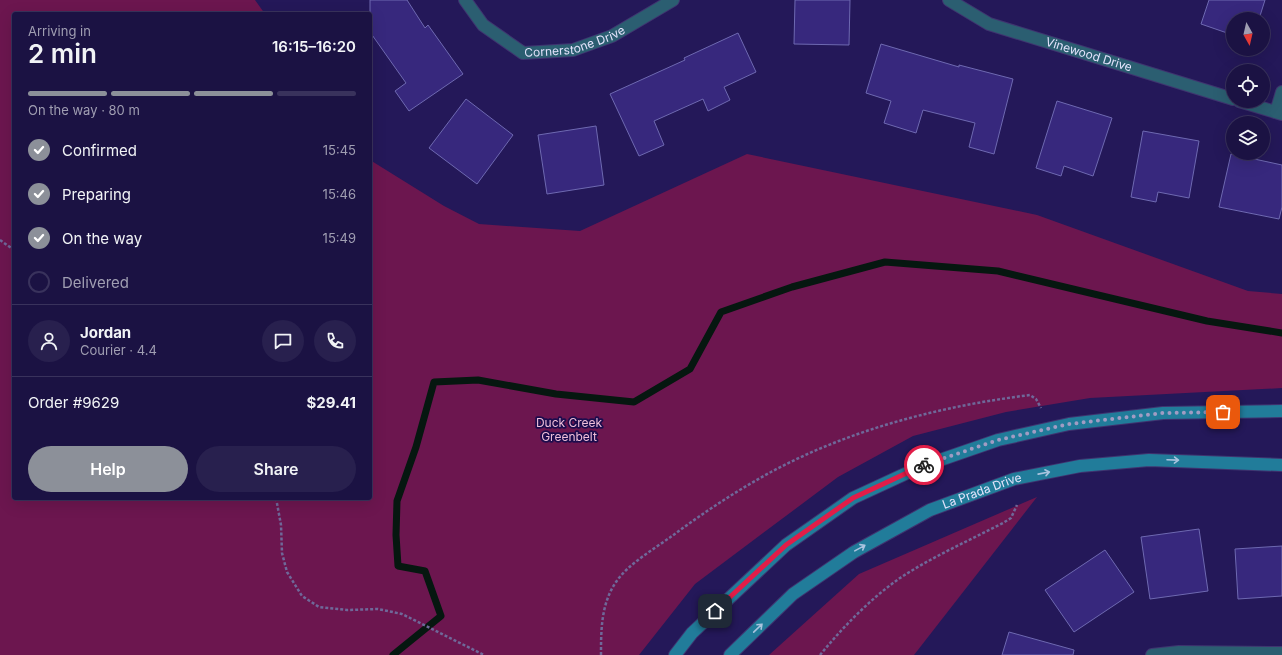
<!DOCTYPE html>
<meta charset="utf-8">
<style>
:root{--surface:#1b1243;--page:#28204e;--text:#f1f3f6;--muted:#a09eb2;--line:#39325c;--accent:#8c9099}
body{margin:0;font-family:Inter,sans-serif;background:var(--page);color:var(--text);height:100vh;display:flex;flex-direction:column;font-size:15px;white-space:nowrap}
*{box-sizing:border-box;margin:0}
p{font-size:13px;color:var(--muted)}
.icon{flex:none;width:22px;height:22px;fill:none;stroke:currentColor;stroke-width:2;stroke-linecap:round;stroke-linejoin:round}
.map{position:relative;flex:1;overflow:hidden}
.panel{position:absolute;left:12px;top:12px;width:360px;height:488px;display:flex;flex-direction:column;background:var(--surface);border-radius:4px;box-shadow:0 4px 16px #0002,0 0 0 1px var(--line)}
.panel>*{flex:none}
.needle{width:26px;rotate:172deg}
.fabs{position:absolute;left:1226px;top:12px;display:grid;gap:8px}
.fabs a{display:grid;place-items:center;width:44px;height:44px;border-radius:50%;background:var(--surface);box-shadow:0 4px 16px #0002,0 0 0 1px var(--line);font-size:20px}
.pin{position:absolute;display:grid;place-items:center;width:34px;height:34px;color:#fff;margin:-17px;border-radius:8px;box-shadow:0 2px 6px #0006}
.courier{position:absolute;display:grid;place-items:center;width:40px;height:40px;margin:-20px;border:3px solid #e11d48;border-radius:50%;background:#fff;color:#222;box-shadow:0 1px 5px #0007}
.head em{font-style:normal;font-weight:600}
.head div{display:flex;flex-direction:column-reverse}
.head{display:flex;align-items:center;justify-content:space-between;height:68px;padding:0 16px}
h1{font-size:26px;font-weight:600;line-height:30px}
.bar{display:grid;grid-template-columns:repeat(4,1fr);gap:6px 4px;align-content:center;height:48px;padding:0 16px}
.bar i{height:5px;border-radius:3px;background:var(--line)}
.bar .on{background:var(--accent)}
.bar p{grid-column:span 4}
.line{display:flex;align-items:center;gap:10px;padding:0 16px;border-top:1px solid var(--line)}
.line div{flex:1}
.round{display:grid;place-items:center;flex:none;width:42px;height:42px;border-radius:21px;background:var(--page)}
ol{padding:0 16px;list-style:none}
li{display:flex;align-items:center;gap:12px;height:44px}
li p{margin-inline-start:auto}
li .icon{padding:4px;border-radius:50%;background:var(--accent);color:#fff;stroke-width:4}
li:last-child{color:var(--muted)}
li i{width:22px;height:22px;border:2px solid var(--line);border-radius:50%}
.primary-button{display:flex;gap:8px;margin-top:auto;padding:8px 16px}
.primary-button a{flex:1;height:46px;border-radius:24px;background:var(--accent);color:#fff;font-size:16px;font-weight:600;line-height:46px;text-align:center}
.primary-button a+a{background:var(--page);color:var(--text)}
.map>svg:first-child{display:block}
.green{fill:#6c164f}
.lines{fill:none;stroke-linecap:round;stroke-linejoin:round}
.stream{stroke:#061710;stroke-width:7}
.building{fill:#37287d;stroke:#6e69b1}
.street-casing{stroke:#3f3470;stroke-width:14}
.secondary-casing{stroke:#3f3470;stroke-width:14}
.path{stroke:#6f6899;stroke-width:2.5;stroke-dasharray:3 2;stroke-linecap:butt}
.street{stroke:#2b5e71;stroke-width:12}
.secondary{stroke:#217c9a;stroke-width:12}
.oneway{stroke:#a9c4df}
.done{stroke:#a09cc3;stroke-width:4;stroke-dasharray:0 7.2}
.route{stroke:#e11d48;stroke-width:5}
.labels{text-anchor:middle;stroke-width:3.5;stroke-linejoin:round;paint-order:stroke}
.street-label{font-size:12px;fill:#e3e3fc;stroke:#1c0c4d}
.park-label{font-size:12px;fill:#f1bfd9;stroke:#1c0c4d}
</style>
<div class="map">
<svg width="1282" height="655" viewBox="0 0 1282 655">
<rect width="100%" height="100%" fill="#241859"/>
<g class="green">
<polygon points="0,0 255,0 265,14 14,14 14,498 370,498 370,160 444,206 479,224 580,231 747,154 1037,215 1248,291 1282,294 1282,388 1090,398 1006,412 913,436 838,477 695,584 639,655 0,655"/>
<polygon points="1037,497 914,655 769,655 859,574"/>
</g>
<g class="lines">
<polyline class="stream" points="393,655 441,616 425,571 398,566 396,535 397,501 416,447 434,382 478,380 556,394 634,402 690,369 721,312 792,287 885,262 998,271 1207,321 1282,333"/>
</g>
<g class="building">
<polygon points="370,0 407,0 425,28 428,25 463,74 409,111 395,91 406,83 370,32"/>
<polygon points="795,0 850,0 849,45 794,44"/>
<polygon points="1209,0 1265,0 1259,19 1233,19 1233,35 1201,24"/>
<polygon points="738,33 756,72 724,87 730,100 708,111 703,99 654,121 664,145 639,156 610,94 685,60 684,58"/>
<polygon points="881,44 959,67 959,65 1013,79 994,154 969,147 975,123 923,110 916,133 884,123 891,101 866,93"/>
<polygon points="466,99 513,135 477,184 429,148"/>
<polygon points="1057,101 1112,118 1093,176 1064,166 1061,176 1036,168"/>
<polygon points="596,126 604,185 547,194 538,135"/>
<polygon points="1143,131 1199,141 1189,198 1158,192 1156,202 1131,197"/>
<polygon points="1231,154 1282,165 1282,207 1279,219 1219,207"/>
<polygon points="1199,529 1208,591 1150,599 1141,537"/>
<polygon points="1282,546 1282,596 1238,599 1235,549"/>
<polygon points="1105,550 1134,592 1074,632 1045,590"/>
<polygon points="1009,632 1074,650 1073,655 1002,655"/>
</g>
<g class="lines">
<g class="street-casing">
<g id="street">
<path id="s1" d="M465,0l18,25 40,28 50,-3 39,-14 61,-36"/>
<path id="s2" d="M949,0l40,24 244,75"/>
<polyline points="1239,101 1282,114"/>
<polyline points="1276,112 1282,92"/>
<polyline points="1152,655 1179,652 1282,653"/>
</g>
</g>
<g class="secondary-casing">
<g id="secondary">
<polyline points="675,655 692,633 786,545 853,498 920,467 998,440 1069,424 1163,413 1282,411"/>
<path id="s3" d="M730,655l63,-61 61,-42 76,-42 84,-31 66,-13 69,-6 133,5"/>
</g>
</g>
<g class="path">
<polyline points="0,240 14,250"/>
<polyline points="276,498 281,525 282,553 287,572 302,596 319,607 347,610 378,609 402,614 484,655"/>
<path d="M601,655c0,-25 0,-51 15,-73 12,-18 38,-33 56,-46 31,-23 64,-45 99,-64 80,-43 170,-66 259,-77l6,4 5,9"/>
<path d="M820,655c23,-28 50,-56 80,-77 32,-21 68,-37 103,-55l8,-5 6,-13"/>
</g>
<use href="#street" class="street"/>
<use href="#secondary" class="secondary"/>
</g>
<defs><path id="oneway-shaft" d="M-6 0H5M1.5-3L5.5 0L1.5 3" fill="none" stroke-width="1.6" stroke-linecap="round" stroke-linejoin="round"/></defs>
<g class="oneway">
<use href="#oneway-shaft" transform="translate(1173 460) rotate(2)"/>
<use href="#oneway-shaft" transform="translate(1044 473) rotate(-11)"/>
<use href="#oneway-shaft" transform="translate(860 548) rotate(-29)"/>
<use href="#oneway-shaft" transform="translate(758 628) rotate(-44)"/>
</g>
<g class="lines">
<polyline class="done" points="924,465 998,440 1069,424 1163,413 1223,412"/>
<polyline class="route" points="715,611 786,545 853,498 924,465"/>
</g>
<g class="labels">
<g class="street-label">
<text dy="4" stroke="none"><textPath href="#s1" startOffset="133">Cornerstone Drive</textPath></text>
<text dy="4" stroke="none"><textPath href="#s2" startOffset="151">Vinewood Drive</textPath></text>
<text dy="4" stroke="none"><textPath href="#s3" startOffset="304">La Prada Drive</textPath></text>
</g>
<g class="park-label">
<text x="569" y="427">Duck Creek<tspan x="569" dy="14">Greenbelt</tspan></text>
</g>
</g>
</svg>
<div class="fabs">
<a><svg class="needle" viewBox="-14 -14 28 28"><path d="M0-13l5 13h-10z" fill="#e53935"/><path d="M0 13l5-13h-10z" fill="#a09eb2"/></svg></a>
<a><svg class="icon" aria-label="locate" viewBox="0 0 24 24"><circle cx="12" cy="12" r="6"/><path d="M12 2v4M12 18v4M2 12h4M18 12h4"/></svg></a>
<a><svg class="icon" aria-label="layers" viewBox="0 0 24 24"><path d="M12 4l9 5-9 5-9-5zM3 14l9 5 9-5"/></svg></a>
</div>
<div class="pin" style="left:1223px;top:412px;background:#ea580c"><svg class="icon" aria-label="bag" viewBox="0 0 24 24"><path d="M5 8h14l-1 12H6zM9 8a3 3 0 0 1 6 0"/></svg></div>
<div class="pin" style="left:715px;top:611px;background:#1f2937"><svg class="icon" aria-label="home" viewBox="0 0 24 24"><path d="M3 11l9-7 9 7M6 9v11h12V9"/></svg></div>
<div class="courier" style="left:924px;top:465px"><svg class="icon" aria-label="bike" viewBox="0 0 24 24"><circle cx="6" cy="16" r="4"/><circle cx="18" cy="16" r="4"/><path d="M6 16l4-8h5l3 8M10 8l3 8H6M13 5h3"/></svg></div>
<section class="panel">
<div class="head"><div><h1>2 min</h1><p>Arriving in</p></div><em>16:15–16:20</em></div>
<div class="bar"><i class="on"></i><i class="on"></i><i class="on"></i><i></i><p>On the way · 80 m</p></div>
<ol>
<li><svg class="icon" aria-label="check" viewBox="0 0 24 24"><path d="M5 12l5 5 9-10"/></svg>Confirmed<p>15:45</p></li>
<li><svg class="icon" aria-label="check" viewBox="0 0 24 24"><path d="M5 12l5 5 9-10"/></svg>Preparing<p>15:46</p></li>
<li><svg class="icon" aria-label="check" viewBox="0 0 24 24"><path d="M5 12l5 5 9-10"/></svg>On the way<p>15:49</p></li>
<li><i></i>Delivered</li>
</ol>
<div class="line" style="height:72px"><a class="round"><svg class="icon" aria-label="person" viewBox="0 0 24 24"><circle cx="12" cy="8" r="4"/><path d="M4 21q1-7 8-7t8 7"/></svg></a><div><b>Jordan</b><p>Courier · 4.4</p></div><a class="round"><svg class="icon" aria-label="chat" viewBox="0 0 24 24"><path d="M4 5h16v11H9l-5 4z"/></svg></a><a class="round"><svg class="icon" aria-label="phone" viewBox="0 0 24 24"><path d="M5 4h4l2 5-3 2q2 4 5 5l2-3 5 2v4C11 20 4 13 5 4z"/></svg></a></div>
<div class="line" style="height:52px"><div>Order #9629</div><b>$29.41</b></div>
<div class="primary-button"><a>Help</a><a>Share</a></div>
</section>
</div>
